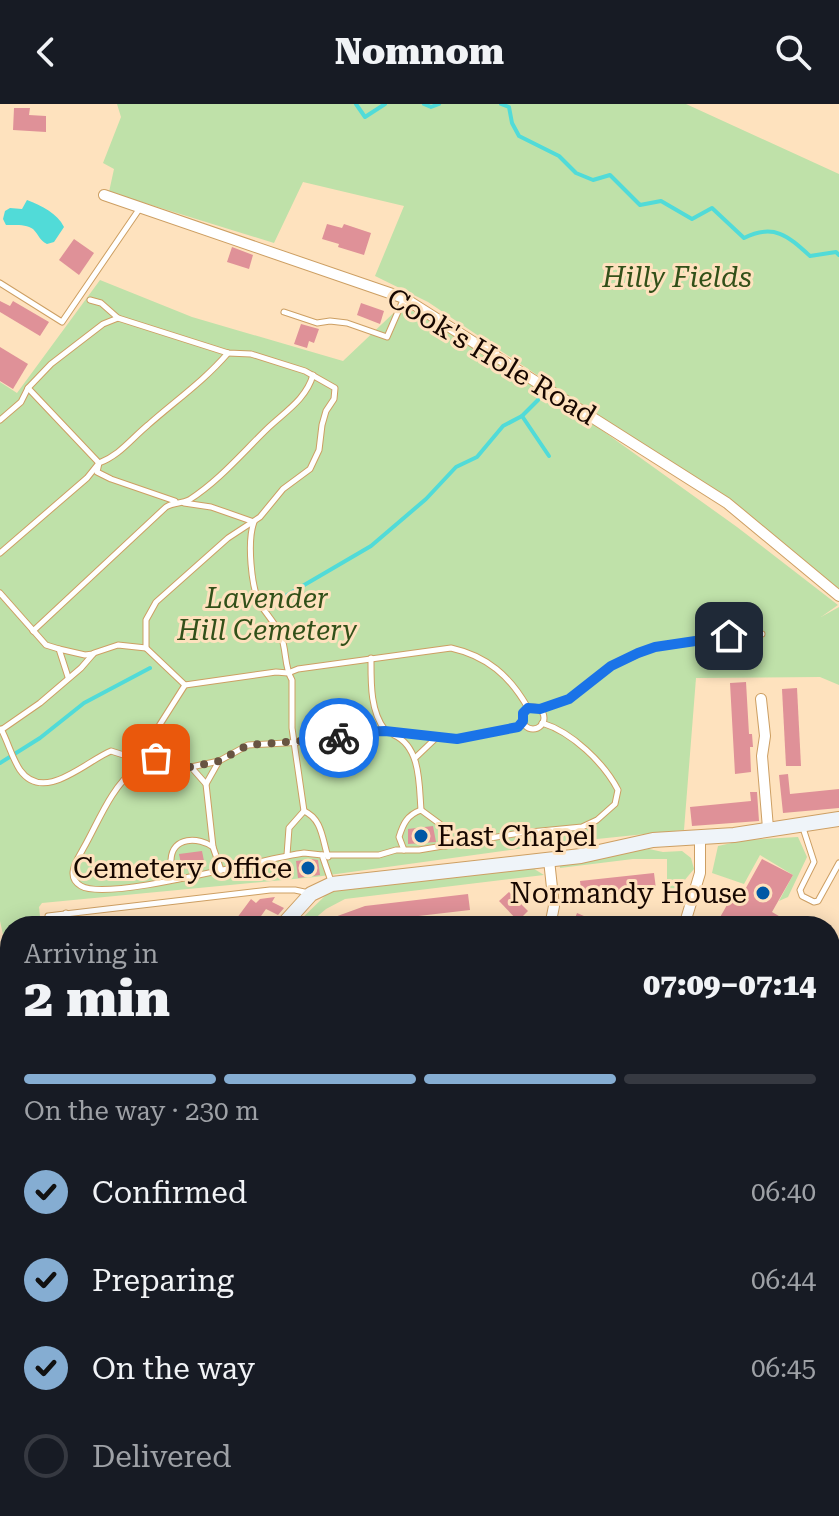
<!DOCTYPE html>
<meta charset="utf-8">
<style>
:root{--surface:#171b24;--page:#242831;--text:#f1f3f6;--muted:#9ea1a6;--line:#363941;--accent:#85add2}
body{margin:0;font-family:"Roboto Serif",serif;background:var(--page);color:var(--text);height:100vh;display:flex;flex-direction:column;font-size:30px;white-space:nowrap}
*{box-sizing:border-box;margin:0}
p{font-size:26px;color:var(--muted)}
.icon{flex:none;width:44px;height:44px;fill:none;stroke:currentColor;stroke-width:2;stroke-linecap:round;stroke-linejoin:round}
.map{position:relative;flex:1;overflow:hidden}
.side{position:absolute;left:0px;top:812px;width:840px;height:600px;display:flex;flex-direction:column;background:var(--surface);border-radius:32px 32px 0 0;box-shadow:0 4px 20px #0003}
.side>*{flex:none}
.pin{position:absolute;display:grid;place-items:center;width:68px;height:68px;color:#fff;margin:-34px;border-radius:16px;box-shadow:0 4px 12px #0006}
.courier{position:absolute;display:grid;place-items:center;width:80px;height:80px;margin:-40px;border:6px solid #1a73e8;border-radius:50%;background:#fff;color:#222;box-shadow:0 2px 10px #0007}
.head em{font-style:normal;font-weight:800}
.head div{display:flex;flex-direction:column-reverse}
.head{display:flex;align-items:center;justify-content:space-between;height:136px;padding:0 24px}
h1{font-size:52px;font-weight:800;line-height:60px}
.bar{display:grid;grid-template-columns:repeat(4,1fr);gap:12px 8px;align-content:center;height:96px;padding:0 24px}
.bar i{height:10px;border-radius:6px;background:var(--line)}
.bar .active{background:var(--accent)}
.bar p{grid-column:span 4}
ol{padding:0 24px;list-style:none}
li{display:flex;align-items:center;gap:24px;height:88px}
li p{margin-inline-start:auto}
li .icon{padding:8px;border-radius:50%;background:var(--accent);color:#111;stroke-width:4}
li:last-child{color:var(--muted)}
li i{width:44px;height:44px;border:4px solid var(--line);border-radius:50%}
header{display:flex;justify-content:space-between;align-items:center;height:104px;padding:0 24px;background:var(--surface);font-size:36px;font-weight:800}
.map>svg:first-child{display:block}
.green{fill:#bfe1a9}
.water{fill:#51dbd8}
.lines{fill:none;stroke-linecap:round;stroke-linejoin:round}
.stream{stroke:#51dbd8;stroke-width:4}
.building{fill:#df9198}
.lane-casing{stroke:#cd9f63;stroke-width:7}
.street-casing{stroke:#cd9f63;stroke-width:12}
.secondary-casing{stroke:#cd9f63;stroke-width:16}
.lane{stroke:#fff;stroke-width:5}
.street{stroke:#fff;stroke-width:10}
.secondary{stroke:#eff4f9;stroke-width:14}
.rail{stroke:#64503f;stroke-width:4;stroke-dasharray:14 14;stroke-linecap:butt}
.done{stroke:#685442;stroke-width:8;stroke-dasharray:0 14.4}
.route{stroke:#1a73e8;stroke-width:10}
.poi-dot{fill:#0058a5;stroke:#fee2be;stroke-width:3}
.labels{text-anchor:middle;stroke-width:6;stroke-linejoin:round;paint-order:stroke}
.park-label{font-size:28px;font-style:italic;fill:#325019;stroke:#fee2be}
.street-label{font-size:28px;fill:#170700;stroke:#fee2be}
.poi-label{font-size:28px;fill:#170700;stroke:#fee2be;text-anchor:end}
</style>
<header><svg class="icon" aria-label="back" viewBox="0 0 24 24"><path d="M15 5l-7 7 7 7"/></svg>Nomnom<svg class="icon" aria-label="search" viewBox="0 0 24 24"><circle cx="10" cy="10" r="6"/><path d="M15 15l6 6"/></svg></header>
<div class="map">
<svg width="839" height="1412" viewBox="0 0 839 1412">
<rect width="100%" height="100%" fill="#fee2be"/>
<g class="green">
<polygon points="117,0 686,0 839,70 839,488 649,346 428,198 375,172 404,102 303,78 274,139 109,88 114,65 103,59 121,13"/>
<polygon points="100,176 192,213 343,257 402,201 522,269 737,423 838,501 821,513 839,503 839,581 820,573 696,574 684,726 568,738 315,773 42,799 39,803 41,822 10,822 10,863 0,817 0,278 17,289"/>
<polygon points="798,733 807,753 788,793 779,797 793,771 760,751 744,780 712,769 718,742 745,736"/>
<polygon points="649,745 663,748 682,747 691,754 694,765 673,790 667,781 667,755 633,755 560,764 559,756"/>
<polygon points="531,763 544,771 345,795 326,805 306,822 294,822 329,788"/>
<polygon points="0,930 10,953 10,1040 0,1037"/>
<polygon points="0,1060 10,1064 10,1111 0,1101"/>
<polygon points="110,1402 156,1402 160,1412 117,1412"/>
</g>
<path class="water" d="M27,96c15,6 30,13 37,27l-10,15 -7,2c-8,-4 -8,-9 -14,-15 -6,-5 -19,-4 -27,-4l-3,-6 2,-8 5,-3 12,1z"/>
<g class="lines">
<g class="stream">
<polyline points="356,0 365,13 385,0"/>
<polyline points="424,0 431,3 439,0"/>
<path d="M501,0l8,3 3,16 7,13 40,20 17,17 17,7 17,-5 30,30 21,-4 31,18 20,-11 32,30c30,-15 44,-2 66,18l26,-4 3,3"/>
<polyline points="522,312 549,352"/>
<polyline points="270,501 371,442 426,395 456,363 477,353 503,322 522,312 538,296"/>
<polyline points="0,659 40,634 84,599 150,564"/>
</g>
</g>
<g class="building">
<polygon points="14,4 30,4 29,11 46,12 46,28 13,26"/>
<polygon points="327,120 342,124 344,120 371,129 364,151 338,143 339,140 322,135"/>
<polygon points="74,135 94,149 79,171 59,156"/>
<polygon points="232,143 253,151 249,165 227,158"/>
<polygon points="0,197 10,202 13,197 49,218 40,232 0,208"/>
<polygon points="361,199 384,207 380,220 357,211"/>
<polygon points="301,220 319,225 314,239 309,237 307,244 294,240"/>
<polygon points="0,243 28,260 13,285 0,277"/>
<polygon points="746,578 749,630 752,630 753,643 750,643 751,668 735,670 730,579"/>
<polygon points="797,584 801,662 786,662 782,585"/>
<polygon points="788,670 790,690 839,685 839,704 783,709 779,671"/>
<polygon points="750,688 757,688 759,717 692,722 690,703 751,697"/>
<polygon points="433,722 436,738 408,740 408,725"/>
<polygon points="202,747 205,762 182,765 179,750"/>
<polygon points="311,755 318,756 320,771 298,774 296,757"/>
<polygon points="762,755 793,771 772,808 796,822 715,822 735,787 742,791"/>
<polygon points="654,769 656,785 582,793 580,777"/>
<polygon points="509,788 528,807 518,817 499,797"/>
<polygon points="468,790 470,806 367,818 357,822 335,822 332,814 365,802"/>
<polygon points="275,793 272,798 284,804 278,811 266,805 254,822 239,822 234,818 251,795 256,799 260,795"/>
<polygon points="577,809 607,822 572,822"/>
<polygon points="0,1221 10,1242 10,1280 0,1259"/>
<polygon points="17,1402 38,1402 30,1412 9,1412"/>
</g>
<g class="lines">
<g class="lane-casing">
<g id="lane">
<polyline points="0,179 62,218 140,104"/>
<polyline points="284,208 317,219 330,217 347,219 387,233 404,194"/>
<polyline points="0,316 21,298 28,284 51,260 103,220 118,214 101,199 90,196"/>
<path d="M175,397l-64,-22 -14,-7 2,-9c21,-8 32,-24 49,-38 27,-24 56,-44 80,-72"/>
<path d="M184,399l27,4 43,15c-7,19 -3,65 6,82 7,11 16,20 21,32 6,15 3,31 11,44v48l12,83"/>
<polyline points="0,449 87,374 99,359 28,284"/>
<polyline points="0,489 46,541 59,545 68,573"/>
<path d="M33,527l133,-124c8,-5 15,-3 23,-7 31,-20 53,-47 80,-73 17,-16 37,-28 44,-52"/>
<polyline points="59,545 85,551 93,550"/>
<path d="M371,554c0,24 -1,53 14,72"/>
<path d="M185,581l91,-13 12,1 10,-4 153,-21c36,8 59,28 77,60"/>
<circle cx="533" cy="614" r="11"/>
<polyline points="540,605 569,595 611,562 655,543 713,533 762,530"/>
<path d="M1,625c7,13 11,29 19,41 24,34 66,-9 91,-19l22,7"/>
<polyline points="1,626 40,599 81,564 94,549 118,541 146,544 146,516 156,498 228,434 260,413 283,385 310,365 319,346 322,321 326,307 334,295 335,284 305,267 251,250 228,249 118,214"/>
<path d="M394,631c27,12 25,50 27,75"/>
<polyline points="145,644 185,581 146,544"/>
<polyline points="415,654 436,634"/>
<polyline points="155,662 156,654 152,647 142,644 135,649 133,660 141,667 150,666 155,662 169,664 191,663 206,680 213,743"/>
<polyline points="191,663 219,657 248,641 322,637 364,628 385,627 457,635 518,623 523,617"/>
<path d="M136,664c-26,21 -37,53 -53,81 -6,11 -18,28 -2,37 28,16 183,-28 223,-33l18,2 10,29"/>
<polyline points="206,680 219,657"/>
<polyline points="803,724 814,758 800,786 802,792 814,798 818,797 839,759"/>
<path d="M404,746l-5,-13c4,-13 8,-22 22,-27l19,14 8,14 -2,8"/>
<path d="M287,751l2,-27 15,-17c18,8 18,27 24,46"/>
<path d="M322,751h57l17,-5h23l101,-17 62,-6 15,-7 18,-16 3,-14c-14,-27 -46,-58 -76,-67"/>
<path d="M177,775c-2,-6 -7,-13 -6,-19 1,-24 28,-23 42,-13l8,23"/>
<polyline points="66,809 68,822"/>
<polyline points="48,812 270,786 295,786 309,789"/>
<polyline points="830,960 839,956"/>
<polyline points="830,1037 839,1034"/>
<polyline points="830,1241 832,1238"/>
<polyline points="256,1402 270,1407 287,1402"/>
<polyline points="299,1402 305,1412"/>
</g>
</g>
<g class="street-casing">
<g id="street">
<polyline points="104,91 404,194 727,399 839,492"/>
<polyline points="761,595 765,632 762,652 768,724"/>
<polyline points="549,756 554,802 550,822"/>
<polyline points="684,822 700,769 700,733"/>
<polyline points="830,1102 839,1100"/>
<polyline points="830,1206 839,1205"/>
<polyline points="0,1312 10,1333"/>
<polyline points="0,1385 10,1373"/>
</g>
</g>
<g class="secondary-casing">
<g id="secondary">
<polyline points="282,822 311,790 332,780 581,752 653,736 734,731 839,715"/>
<polyline points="0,1050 10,1054"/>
<polyline points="830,1351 839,1355"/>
<polyline points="510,1402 518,1412"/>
</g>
</g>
<use href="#lane" class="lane"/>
<use href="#street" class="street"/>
<use href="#secondary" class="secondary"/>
<g class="rail">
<polyline points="0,886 10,916"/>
<polyline points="181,1402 184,1412"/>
</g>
</g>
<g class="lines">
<polyline class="done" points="156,654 155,662 169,664 191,663 219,657 248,641 339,634"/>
<polyline class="route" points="339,634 364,628 385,627 457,635 518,623 523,617 523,609 528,604 540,605 569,595 611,562 638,549 655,543 729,532"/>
</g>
<g class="poi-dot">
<circle cx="421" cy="732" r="8"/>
<circle cx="308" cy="764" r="8"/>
<circle cx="763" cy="789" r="8"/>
</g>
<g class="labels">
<g class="park-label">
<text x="677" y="183">Hilly Fields</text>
<text x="267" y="504">Lavender<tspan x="267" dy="32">Hill Cemetery</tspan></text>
</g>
<g class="street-label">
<text transform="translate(492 252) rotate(31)" y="10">Cook's Hole Road</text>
</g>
<g class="poi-label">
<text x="437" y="742" text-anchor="start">East Chapel</text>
<text x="292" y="774">Cemetery Office</text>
<text x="747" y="799">Normandy House</text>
</g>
</g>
</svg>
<div class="pin" style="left:156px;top:654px;background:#ea580c"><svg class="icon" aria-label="bag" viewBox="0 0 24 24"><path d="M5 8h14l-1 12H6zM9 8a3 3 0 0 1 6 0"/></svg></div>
<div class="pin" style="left:729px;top:532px;background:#1f2937"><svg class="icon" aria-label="home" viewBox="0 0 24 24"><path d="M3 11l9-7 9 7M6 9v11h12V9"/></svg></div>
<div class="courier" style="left:339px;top:634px"><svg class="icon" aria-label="bike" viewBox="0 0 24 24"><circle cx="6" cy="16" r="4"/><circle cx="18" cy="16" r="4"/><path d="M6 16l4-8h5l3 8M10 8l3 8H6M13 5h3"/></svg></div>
<section class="side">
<div class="head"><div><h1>2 min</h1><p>Arriving in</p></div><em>07:09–07:14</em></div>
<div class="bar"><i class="active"></i><i class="active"></i><i class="active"></i><i></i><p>On the way · 230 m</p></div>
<ol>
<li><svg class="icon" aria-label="check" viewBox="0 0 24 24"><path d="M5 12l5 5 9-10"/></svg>Confirmed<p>06:40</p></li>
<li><svg class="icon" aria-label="check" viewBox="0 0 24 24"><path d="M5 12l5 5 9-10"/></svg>Preparing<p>06:44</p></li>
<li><svg class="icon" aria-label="check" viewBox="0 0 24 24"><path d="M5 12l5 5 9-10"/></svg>On the way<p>06:45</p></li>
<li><i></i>Delivered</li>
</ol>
</section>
</div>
